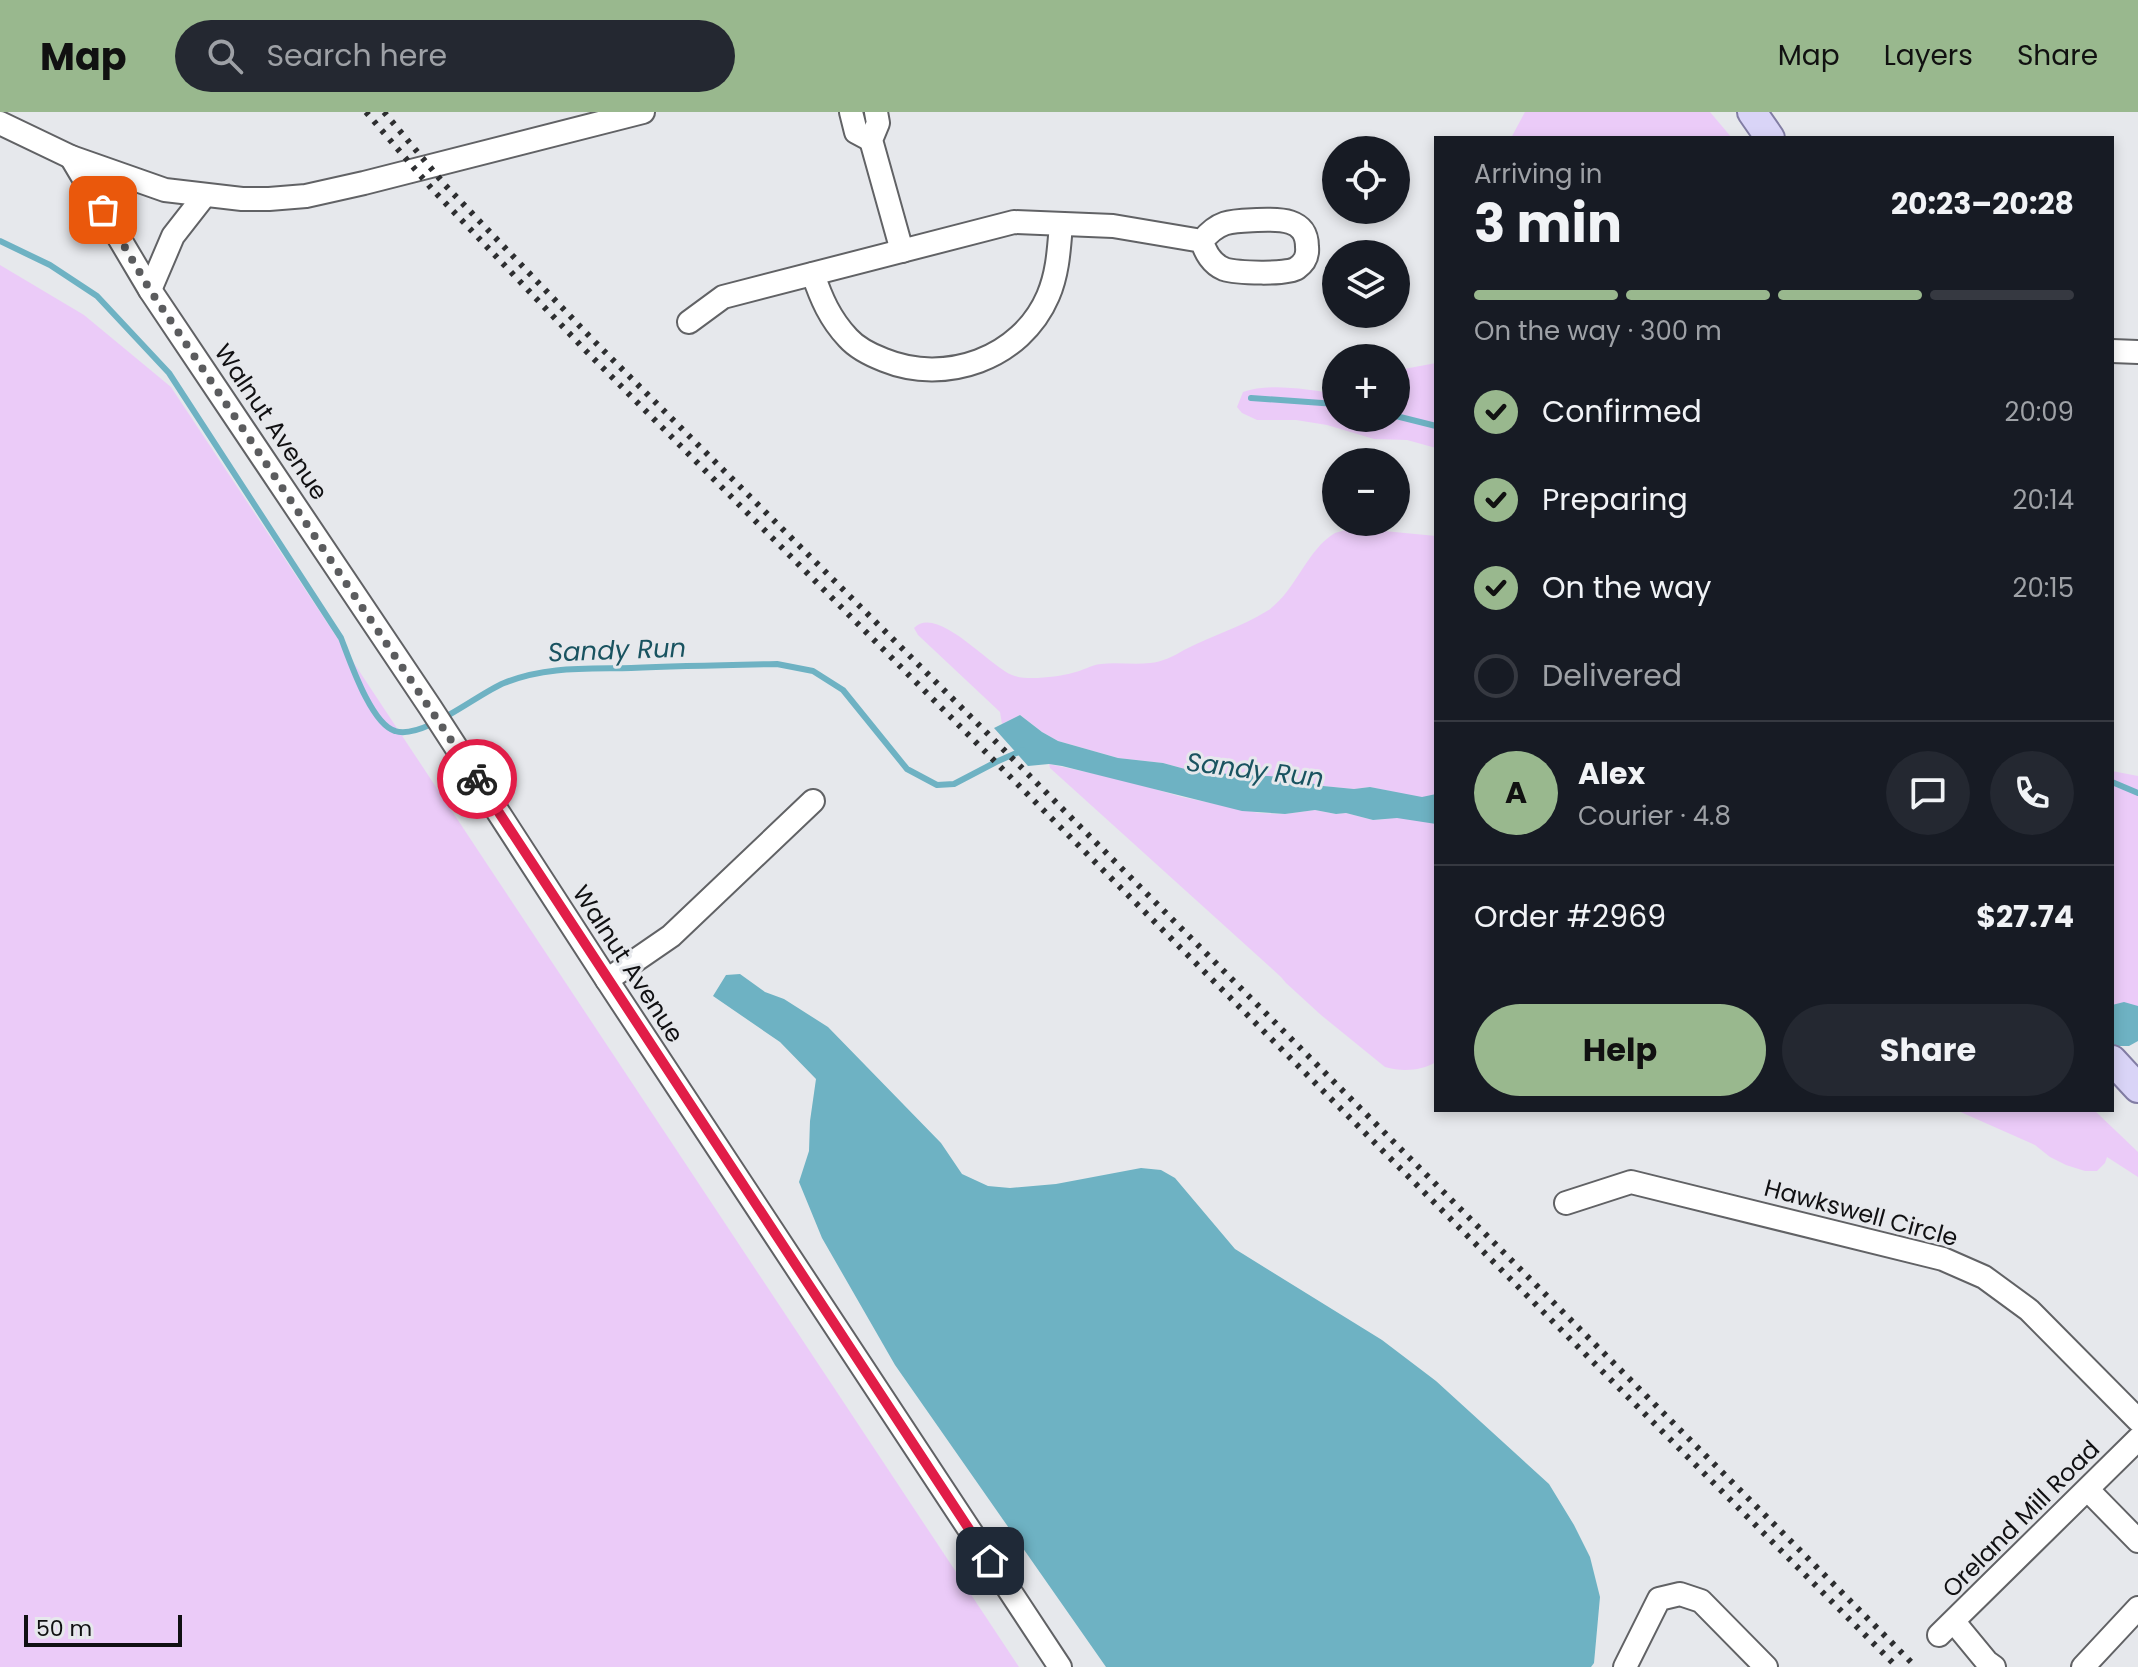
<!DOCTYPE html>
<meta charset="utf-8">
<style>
:root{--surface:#171b24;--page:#242831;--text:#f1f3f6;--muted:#9ea1a6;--line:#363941;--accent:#99b88e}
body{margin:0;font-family:Poppins,sans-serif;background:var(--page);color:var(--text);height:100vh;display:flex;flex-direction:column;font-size:30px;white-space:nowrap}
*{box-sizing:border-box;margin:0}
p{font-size:26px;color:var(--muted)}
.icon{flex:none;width:44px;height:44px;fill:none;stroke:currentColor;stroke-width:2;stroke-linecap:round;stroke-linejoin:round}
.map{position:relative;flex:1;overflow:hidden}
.sheet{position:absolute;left:1434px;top:24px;width:680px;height:976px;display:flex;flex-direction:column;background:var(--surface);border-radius:0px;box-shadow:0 4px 12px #0003}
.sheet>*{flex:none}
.buttons{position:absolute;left:1322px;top:24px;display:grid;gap:16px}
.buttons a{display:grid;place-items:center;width:88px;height:88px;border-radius:50%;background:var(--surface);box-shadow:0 4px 12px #0003;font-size:40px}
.scale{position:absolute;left:24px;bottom:20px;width:158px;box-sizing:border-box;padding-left:8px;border:4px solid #101012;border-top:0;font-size:22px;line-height:28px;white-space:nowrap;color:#101012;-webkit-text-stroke:6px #e6e8ec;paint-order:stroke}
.pin{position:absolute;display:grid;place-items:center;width:68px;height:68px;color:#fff;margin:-34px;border-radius:16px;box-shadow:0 4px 12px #0006}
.courier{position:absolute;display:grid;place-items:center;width:80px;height:80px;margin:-40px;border:6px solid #e11d48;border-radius:50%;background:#fff;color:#222;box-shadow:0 2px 10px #0007}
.summary em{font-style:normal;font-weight:700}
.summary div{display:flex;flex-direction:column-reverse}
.summary{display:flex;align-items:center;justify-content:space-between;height:136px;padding:0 40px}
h1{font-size:52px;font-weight:700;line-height:60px}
.bar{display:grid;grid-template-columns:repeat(4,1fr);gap:12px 8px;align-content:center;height:96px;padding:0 40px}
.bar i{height:10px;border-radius:6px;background:var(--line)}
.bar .selected{background:var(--accent)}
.bar p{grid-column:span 4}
.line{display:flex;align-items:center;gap:20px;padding:0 40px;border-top:2px solid var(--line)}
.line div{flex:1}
.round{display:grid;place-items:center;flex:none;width:84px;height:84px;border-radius:42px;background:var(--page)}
ol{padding:0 40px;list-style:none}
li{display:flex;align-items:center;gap:24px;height:88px}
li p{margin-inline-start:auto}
li .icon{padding:8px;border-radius:50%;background:var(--accent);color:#111;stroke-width:4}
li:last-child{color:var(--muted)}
li i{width:44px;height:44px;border:4px solid var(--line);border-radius:50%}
.primary-button{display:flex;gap:16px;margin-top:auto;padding:16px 40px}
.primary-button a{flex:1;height:92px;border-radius:48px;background:var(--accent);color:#111;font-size:32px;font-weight:700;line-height:92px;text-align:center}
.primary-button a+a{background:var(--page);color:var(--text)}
header{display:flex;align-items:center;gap:48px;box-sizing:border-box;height:112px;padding:0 40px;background:var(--accent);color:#111}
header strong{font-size:38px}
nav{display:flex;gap:44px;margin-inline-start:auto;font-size:28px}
.search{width:560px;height:72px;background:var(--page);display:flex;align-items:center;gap:20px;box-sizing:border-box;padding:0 28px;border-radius:44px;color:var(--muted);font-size:30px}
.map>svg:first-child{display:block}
.green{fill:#ebcbf8}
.water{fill:#6eb2c3}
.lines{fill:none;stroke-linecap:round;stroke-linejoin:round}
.stream{stroke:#6eb2c3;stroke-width:6}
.minor-casing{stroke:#616265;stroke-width:26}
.major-casing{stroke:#827da4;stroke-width:32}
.minor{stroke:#fff;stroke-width:22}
.major{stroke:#d9d4f7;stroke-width:28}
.rail{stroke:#2d2e30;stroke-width:6;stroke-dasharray:4 8;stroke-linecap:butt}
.done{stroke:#5b5c5e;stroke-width:8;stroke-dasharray:0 14.4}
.route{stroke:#e11d48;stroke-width:10}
.labels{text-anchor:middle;stroke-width:6;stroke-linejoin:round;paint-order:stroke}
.street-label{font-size:24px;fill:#101012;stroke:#e6e8ec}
.water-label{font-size:26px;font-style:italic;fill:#195360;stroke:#e6e8ec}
</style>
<header>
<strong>Map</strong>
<div class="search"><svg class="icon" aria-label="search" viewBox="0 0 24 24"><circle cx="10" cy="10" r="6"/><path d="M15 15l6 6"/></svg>Search here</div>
<nav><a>Map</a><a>Layers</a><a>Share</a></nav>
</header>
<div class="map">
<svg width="2138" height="1555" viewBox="0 0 2138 1555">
<rect width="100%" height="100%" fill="#e6e8ec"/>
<g class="green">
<polygon points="1525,0 1710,0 1732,26 1511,26"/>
<polygon points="0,153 84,203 171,275 1019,1555 0,1555"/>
<path d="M1436,251v85l-29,-8 -33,-1 -47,-14 -31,-5h-39l-15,-7 -5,-6 6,-15c26,-10 65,-2 93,1v25h60v-46l8,-3z"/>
<path d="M1353,416l83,8v526c-15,9 -34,10 -51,5l-64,-52 -35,-32 -5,-6 -231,-209 -1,-4 75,16 58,17 77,16 26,1 30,-4 21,4 10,-1 27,7 14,-1 7,-27 -24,-5 -16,2 -31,-3 -38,-8 -89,-6 -33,-9 -45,-5 -60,-17 -16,-9 -22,-17 -18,9 -2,-12 -82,-77 -4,-7c23,-24 75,38 98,47 13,6 46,2 60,-2 10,-2 19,-8 29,-9 16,-2 33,1 49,-1 12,-1 24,-7 34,-13 27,-14 57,-23 83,-39 28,-18 40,-62 68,-78 5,-2 12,-3 18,-5z"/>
<polygon points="2112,659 2138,664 2138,928 2112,896"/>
<polygon points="1956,998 2094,998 2138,1040 2138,1065 2107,1045 2105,1051 2097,1059 2085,1059 2066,1053 2050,1045 2035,1033"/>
</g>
<g class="water">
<polygon points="1020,603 1042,620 1058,629 1118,646 1163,651 1196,660 1285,665 1323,674 1354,677 1370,675 1422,685 1436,682 1436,712 1397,706 1373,708 1346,701 1336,702 1315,698 1285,702 1242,699 1062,654 1049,652 1028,654 994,616"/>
<polygon points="740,862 765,880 784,887 828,915 941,1031 962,1062 988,1074 1010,1076 1056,1072 1141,1056 1161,1058 1175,1066 1235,1137 1382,1228 1436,1269 1549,1372 1574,1413 1590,1445 1600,1485 1594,1551 1591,1555 1106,1555 895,1253 822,1126 799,1070 809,1039 810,1009 816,967 780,930 713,884 726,863"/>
<polygon points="2124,890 2138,894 2138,929 2129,934 2112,934 2112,893"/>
</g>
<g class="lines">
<g class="stream">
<path d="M0,129l50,24 47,31 72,77 172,265c9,23 30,86 54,93 28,9 82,-37 109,-48 42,-17 83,-14 127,-15 48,-2 97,-3 146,-4l36,7 30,19 64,79 30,16 17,-1 42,-22 27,-12"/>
<polyline points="1251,286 1336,292"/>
<polyline points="1396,304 1436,314"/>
<polyline points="2112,670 2138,681"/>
</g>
<g class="minor-casing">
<g id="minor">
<polyline points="851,0 856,20 871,28"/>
<polyline points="876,0 878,11 871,28 902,139"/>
<polyline points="0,11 71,45 165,78 242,87 269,87 306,84 364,71 643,0"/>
<polyline points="71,45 150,178 430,595 607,868 1060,1555"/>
<path d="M813,162c8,24 17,45 35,64 9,10 23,17 36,22 61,25 137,-1 164,-64 10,-23 11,-48 13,-72"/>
<polyline points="150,178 173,124 205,83"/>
<path d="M689,210l34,-25 291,-75 99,4 89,15c3,11 10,23 22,28 12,4 63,6 73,-1 7,-5 11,-11 10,-21 0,-29 -28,-28 -50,-27 -25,1 -38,0 -55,21"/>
<polyline points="2112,239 2138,240"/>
<polyline points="607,868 671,824 813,689"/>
<polyline points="1566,1091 1631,1070 1943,1147 1984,1165 2029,1198 2138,1308"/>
<polyline points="2088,1378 2138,1429"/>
<polyline points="1954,1510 1987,1550 1994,1555"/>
<polyline points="1939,1523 2138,1327"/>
<polyline points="1625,1555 1659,1487 1680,1482 1701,1489 1766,1555"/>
<polyline points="2083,1555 2138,1496"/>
</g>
</g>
<g class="major-casing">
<g id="major">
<polyline points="1752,0 1770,26"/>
<polyline points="2112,948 2138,976"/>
</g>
</g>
<use href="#minor" class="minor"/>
<use href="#major" class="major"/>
<g class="rail">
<polyline points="366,0 432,77 586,239 1897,1555"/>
<polyline points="384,0 445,73 595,230 992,626 1916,1555"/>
</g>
</g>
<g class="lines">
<polyline class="done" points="103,98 150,178 477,667"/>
<polyline class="route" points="477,667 990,1449"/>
</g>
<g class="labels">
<g class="street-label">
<text transform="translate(271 310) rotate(56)" y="8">Walnut Avenue</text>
<text transform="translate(628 852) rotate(57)" y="8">Walnut Avenue</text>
<text transform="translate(1861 1101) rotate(15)" y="8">Hawkswell Circle</text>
<text transform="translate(2021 1407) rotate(-45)" y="8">Oreland Mill Road</text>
</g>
<g class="water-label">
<text transform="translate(617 538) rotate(-2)" y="9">Sandy Run</text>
<text transform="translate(1255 658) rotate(7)" y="9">Sandy Run</text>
</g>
</g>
</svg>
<div class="buttons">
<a><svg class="icon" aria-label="locate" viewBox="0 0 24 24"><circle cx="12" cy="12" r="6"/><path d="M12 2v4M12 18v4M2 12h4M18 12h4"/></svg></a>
<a><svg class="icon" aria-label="layers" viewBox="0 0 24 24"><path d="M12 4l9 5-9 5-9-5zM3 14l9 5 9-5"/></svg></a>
<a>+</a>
<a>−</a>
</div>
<div class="scale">50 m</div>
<div class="pin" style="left:103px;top:98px;background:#ea580c"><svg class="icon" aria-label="bag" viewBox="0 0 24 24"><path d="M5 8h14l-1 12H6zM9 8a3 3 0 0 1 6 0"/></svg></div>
<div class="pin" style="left:990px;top:1449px;background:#1f2937"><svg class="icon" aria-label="home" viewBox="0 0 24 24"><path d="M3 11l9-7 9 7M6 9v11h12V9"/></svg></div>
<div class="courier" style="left:477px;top:667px"><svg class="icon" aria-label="bike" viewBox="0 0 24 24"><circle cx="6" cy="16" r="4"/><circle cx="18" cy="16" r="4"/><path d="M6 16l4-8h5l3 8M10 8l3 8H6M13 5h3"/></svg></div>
<section class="sheet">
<div class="summary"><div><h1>3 min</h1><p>Arriving in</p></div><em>20:23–20:28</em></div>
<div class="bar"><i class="selected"></i><i class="selected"></i><i class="selected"></i><i></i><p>On the way · 300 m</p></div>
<ol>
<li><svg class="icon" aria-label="check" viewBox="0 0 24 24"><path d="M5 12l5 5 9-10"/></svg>Confirmed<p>20:09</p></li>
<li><svg class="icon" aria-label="check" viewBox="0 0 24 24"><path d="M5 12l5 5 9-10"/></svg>Preparing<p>20:14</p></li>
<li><svg class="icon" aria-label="check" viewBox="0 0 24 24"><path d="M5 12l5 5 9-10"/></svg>On the way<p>20:15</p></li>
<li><i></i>Delivered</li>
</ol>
<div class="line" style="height:144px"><b class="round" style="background:var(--accent);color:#111">A</b><div><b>Alex</b><p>Courier · 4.8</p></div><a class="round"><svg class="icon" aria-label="chat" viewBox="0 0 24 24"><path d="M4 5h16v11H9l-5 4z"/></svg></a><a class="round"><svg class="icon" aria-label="phone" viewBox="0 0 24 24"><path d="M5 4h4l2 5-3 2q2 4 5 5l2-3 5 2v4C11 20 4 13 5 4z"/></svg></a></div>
<div class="line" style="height:104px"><div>Order #2969</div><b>$27.74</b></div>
<div class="primary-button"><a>Help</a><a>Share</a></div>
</section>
</div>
